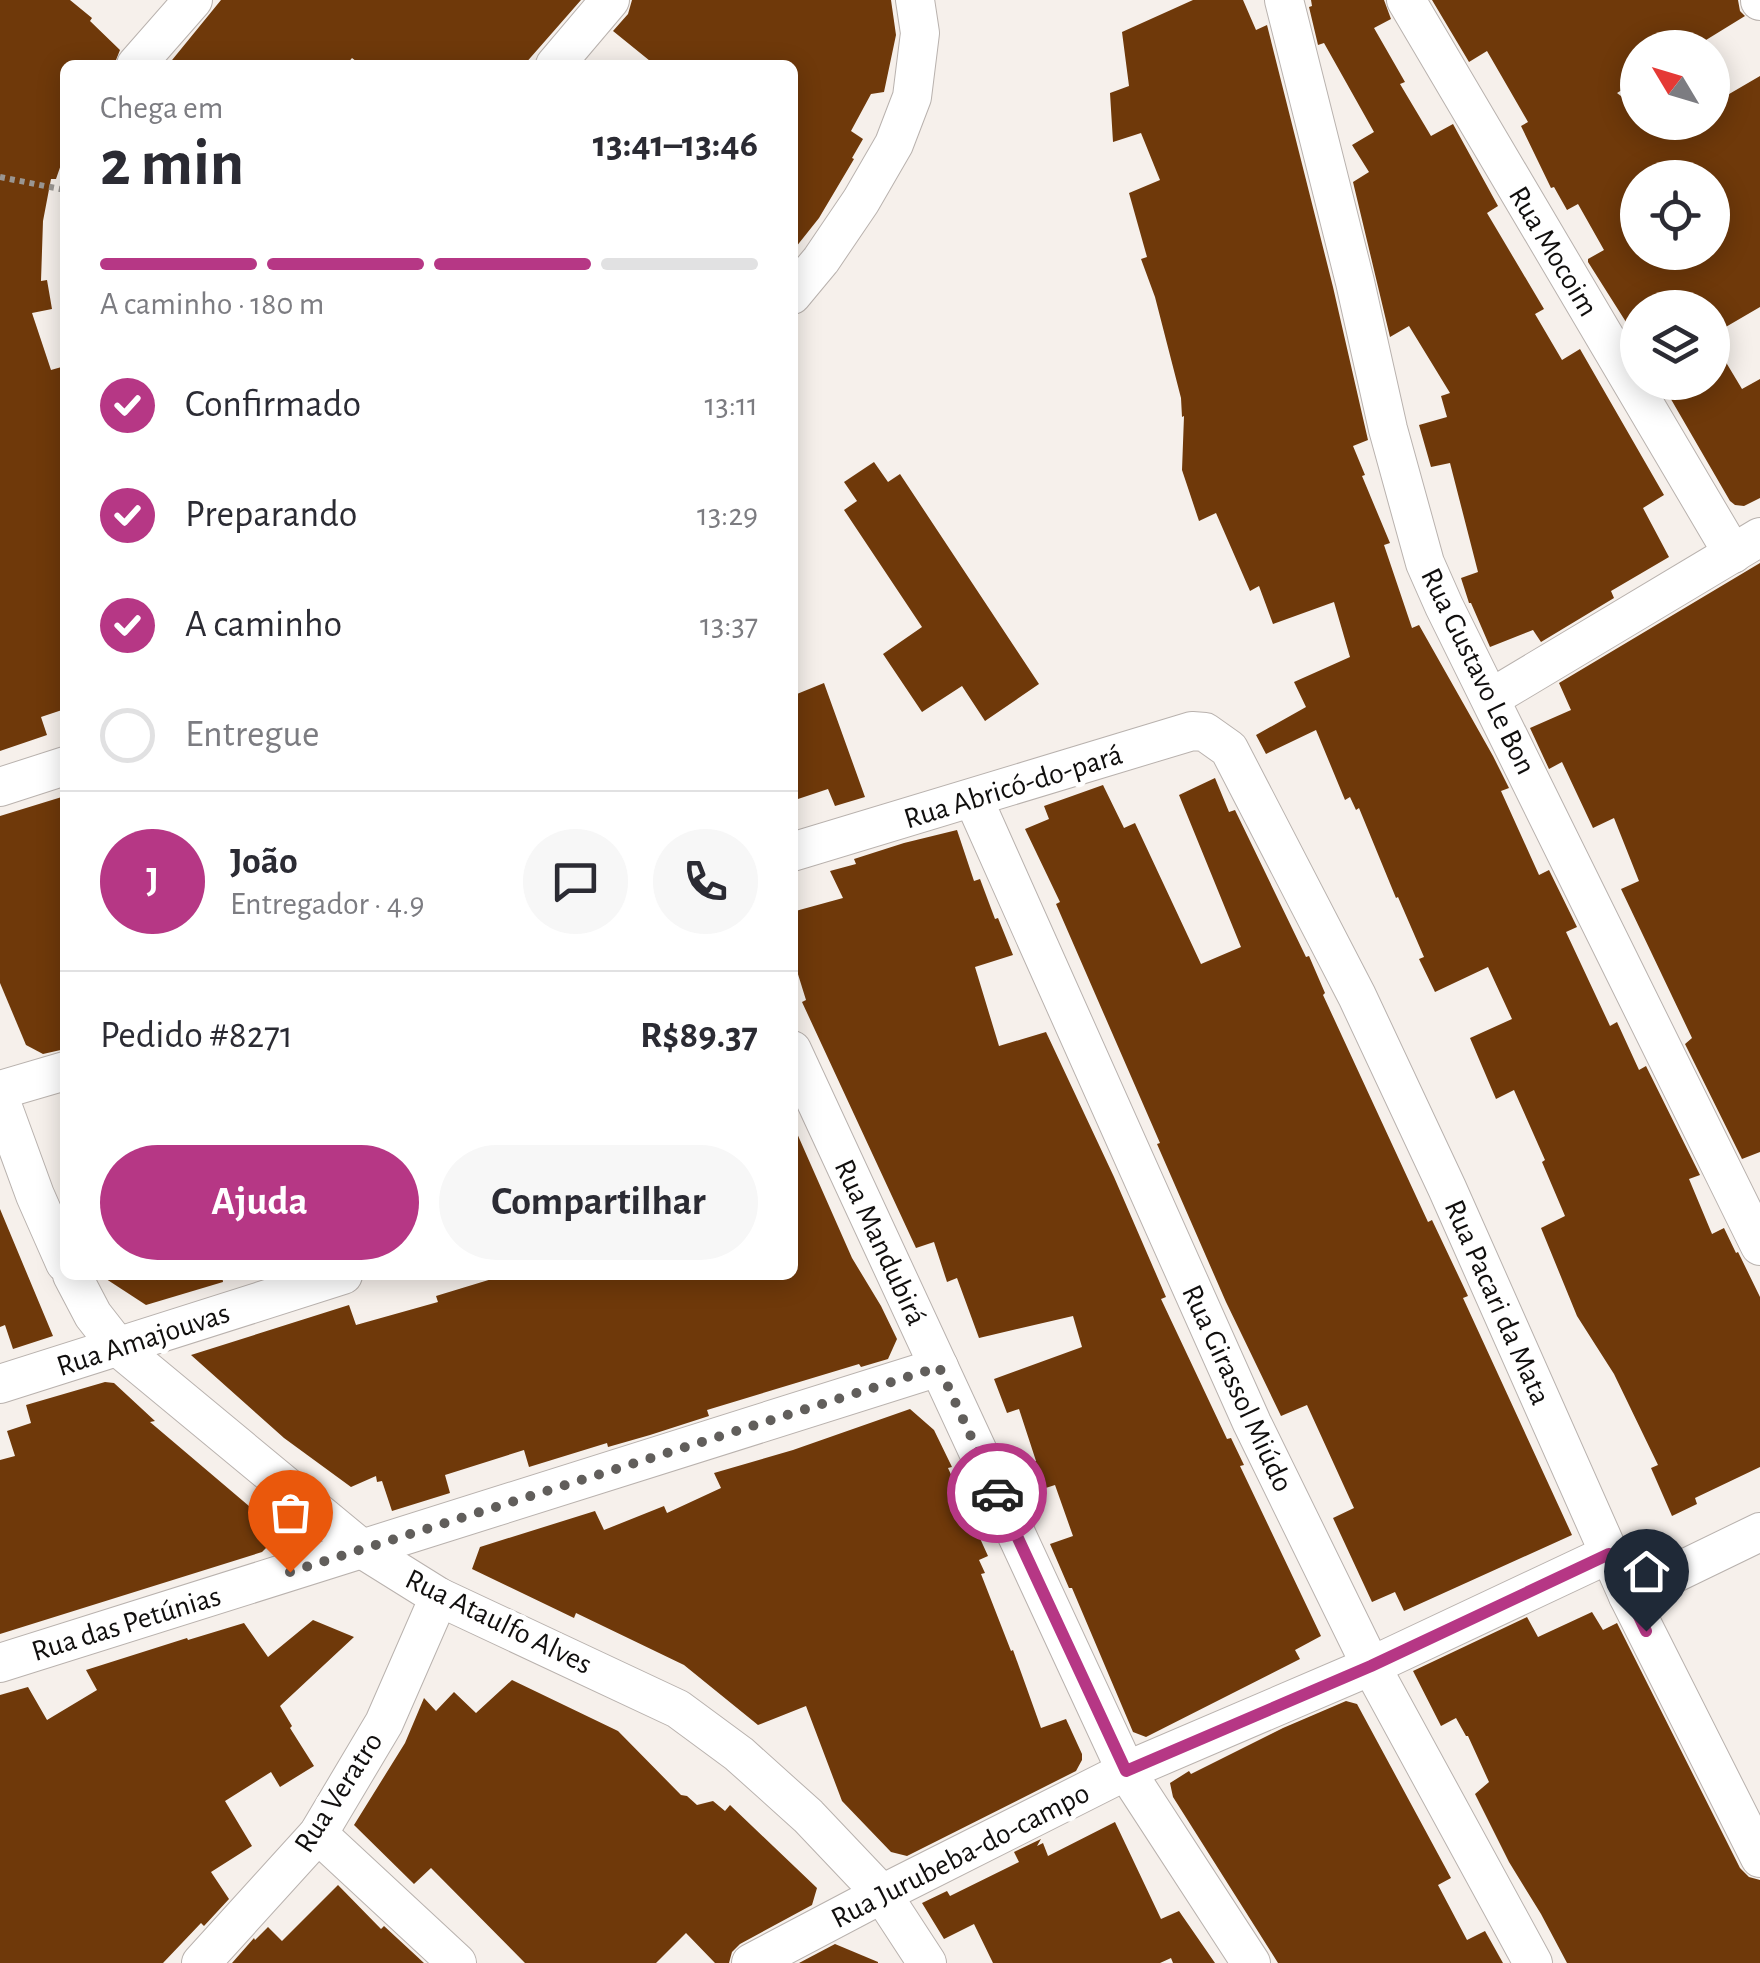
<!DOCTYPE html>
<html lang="pt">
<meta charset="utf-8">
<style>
:root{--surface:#fff;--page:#f7f7f7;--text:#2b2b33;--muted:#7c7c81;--line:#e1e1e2;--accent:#b63785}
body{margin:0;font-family:"Alegreya Sans",sans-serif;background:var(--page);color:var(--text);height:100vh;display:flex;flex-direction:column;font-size:38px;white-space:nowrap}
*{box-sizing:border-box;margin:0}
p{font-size:32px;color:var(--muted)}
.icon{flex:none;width:55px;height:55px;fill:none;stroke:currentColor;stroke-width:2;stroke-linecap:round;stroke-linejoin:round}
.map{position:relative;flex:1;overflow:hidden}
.details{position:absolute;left:60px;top:60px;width:738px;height:1220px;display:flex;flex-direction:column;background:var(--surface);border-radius:15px;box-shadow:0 5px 25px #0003}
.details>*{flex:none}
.needle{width:65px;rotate:308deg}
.fabs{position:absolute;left:1620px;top:30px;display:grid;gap:20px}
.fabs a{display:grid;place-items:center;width:110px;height:110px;border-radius:50%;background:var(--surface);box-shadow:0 5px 25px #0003;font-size:50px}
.pin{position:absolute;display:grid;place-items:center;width:85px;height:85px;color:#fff;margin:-102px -42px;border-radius:50% 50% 50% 0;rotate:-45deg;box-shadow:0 0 10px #0007}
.pin .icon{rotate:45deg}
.courier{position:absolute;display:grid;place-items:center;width:100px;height:100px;margin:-50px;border:8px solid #b63785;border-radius:50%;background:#fff;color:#222;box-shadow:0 2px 12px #0007}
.summary em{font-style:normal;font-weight:700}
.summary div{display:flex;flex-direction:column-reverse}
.summary{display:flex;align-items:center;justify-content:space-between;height:170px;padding:0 40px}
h1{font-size:65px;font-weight:700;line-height:75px}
.bar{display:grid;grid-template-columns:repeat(4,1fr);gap:15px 10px;align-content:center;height:120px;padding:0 40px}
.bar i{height:12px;border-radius:8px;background:var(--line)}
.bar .current{background:var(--accent)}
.bar p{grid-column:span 4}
.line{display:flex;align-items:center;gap:25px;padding:0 40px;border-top:2px solid var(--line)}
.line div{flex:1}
.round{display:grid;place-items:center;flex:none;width:105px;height:105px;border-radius:52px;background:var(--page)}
ol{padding:0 40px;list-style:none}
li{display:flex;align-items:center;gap:30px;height:110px}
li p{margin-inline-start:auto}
li .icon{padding:10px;border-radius:50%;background:var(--accent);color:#fff;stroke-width:4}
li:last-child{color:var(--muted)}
li i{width:55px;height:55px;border:5px solid var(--line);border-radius:50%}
.primary-button{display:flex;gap:20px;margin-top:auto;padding:20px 40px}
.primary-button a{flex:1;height:115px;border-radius:60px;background:var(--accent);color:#fff;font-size:40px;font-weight:700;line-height:115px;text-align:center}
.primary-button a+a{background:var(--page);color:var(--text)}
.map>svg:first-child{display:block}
.building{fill:#6f390a;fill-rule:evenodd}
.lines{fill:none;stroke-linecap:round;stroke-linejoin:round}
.minor-casing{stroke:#b9b2ae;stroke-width:40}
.path{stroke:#9a9692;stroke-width:6;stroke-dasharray:5 5;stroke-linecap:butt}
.minor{stroke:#fff;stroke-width:38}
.done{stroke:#615e5b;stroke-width:10;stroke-dasharray:0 18}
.route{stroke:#b63785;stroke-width:12}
.labels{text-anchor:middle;stroke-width:10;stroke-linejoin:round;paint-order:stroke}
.street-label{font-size:30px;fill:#110f0e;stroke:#fff}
</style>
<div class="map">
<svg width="1760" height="1963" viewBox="0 0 1760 1963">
<rect width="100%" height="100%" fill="#f6f0eb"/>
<g class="building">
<polygon points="0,0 70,0 92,18 90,21 120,50 114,65 65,65 65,153 56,179 51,179 43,221 41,281 47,280 52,309 32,313 51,370 65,366 65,709 41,717 47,735 0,751"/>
<polygon points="221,0 581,0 524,65 361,65 352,58 346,65 168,65"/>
<polygon points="632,0 891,0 896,35 884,92 871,94 851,131 863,139 852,158 854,159 819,218 792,252 792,65 655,65 613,31 628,14"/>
<polygon points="1193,0 1243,0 1256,30 1267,25 1333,287 1368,440 1353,446 1365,475 1362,476 1390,543 1384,545 1412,628 1419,625 1493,756 1509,788 1501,791 1539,875 1549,870 1577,927 1566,932 1610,1026 1617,1022 1639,1070 1646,1066 1700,1175 1689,1179 1712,1234 1724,1228 1736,1253 1738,1252 1741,1258 1760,1297 1760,1467 1695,1498 1697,1504 1672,1516 1651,1468 1658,1465 1614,1374 1577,1316 1541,1228 1565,1216 1542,1162 1545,1160 1514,1090 1496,1099 1470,1038 1512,1019 1488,967 1435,992 1419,959 1424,957 1398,897 1396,898 1359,808 1356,810 1350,797 1345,800 1316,730 1266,754 1256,735 1306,707 1294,682 1350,657 1334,602 1273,624 1259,586 1250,591 1216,513 1199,521 1182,470 1184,416 1182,417 1181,398 1155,297 1141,259 1147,257 1129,193 1160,180 1141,133 1113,142 1110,93 1129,86 1122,32"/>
<polygon points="1311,0 1384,0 1391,19 1374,28 1405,82 1400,84 1431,136 1453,124 1498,206 1487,213 1544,309 1535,314 1562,360 1580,349 1664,495 1643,508 1669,557 1611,591 1614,598 1541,642 1533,630 1490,647 1471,603 1469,603 1461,578 1478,572 1450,463 1431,467 1419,425 1447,417 1441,396 1450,393 1409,326 1390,337 1353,182 1369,172 1352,145 1374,132 1324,43 1318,45 1309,7 1312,6"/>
<path d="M1432,0h306l2,11 5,5 -52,32h-55v32l-21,13 21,16v13h74v-18l48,-28v231l-48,28v-27h-74v33l-50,-79v-3l16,-9 -26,-46 -11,6 -13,-23 -3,1 -30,-62 7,-4 -41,-71 -18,11zM1638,178h74v74h-74z"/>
<polygon points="1712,339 1742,389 1760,379 1760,498 1744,506 1735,505 1730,501 1661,382 1712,382"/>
<polygon points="874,462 888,482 900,474 1039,684 985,721 962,686 922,712 883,654 922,627 844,510 857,501 844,482"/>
<polygon points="1760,563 1760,1152 1742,1159 1685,1044 1692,1038 1621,889 1639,881 1614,818 1593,828 1562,762 1549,769 1530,728 1571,710 1559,683"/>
<polygon points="824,683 865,797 835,806 828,789 792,801 792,696"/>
<polygon points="1215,778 1229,812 1235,810 1306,957 1309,956 1325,993 1323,995 1428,1222 1432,1220 1468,1296 1463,1298 1572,1535 1404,1611 1395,1592 1372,1602 1333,1518 1354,1508 1307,1405 1281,1416 1226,1302 1157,1144 1160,1143 1056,904 1060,902 1025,829 1049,819 1044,806 1103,785 1124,828 1135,823 1201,964 1241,947 1179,795"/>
<polygon points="65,796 65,1049 43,1054 26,1045 0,983 0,816"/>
<polygon points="957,830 974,881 980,879 995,919 998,918 1013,955 975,967 999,1046 1046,1032 1114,1177 1166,1297 1161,1299 1227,1439 1231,1438 1244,1465 1240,1466 1321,1636 1295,1650 1300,1659 1146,1737 1133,1732 1072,1588 1069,1588 1050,1544 1073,1536 1055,1485 1027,1494 1016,1468 1036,1461 1019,1409 1007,1413 994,1379 1082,1347 1073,1316 979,1338 957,1278 947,1282 934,1242 916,1248 802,1002 806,1000 792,955 792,912 843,898 830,871 856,864 854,859 904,843"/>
<polygon points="792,1122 852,1258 881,1306 897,1339 888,1359 861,1367 859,1364 707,1410 709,1416 650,1435 608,1447 607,1443 529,1467 524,1450 445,1475 450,1493 392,1511 382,1481 377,1482 376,1476 351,1487 284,1438 191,1355 349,1305 356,1325 438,1302 436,1296 505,1275 792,1275"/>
<polygon points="0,1209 53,1336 13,1349 5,1325 0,1327"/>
<polygon points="100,1275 222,1275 223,1282 146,1305"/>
<polygon points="105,1382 114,1383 155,1421 150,1422 269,1523 271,1543 262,1552 0,1634 0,1460 15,1456 7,1431 31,1423 26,1405"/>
<polygon points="910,1409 934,1430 952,1467 948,1468 988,1556 979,1560 985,1573 981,1574 1011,1651 1013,1650 1041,1728 1066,1719 1082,1754 1082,1760 1076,1771 907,1856 891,1852 842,1801 806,1706 758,1725 684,1665 576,1613 574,1618 472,1569 480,1547 595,1511 604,1530 664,1506 667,1513 721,1488 714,1473 793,1450"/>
<polygon points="1592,1612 1603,1630 1617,1623 1740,1868 1749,1877 1760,1880 1760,1963 1567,1963 1541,1914 1509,1862 1475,1794 1489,1782 1468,1736 1466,1736 1456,1718 1441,1726 1413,1671 1527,1617 1538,1637"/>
<polygon points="313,1620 354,1637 280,1706 292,1726 290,1728 314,1766 280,1787 271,1772 225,1801 252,1846 211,1872 229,1899 204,1926 201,1923 163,1963 0,1963 0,1695 28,1687 47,1720 97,1690 86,1670 187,1638 188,1640 244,1623 268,1657"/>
<polygon points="512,1680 618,1731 681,1795 687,1796 697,1805 713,1801 725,1811 730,1805 817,1888 812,1905 740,1944 732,1952 729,1963 715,1963 686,1933 656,1963 525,1963 431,1868 414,1884 354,1825 405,1743 424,1698 436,1711 454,1692 476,1713"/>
<polygon points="1346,1701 1357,1704 1451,1878 1438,1885 1467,1940 1485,1931 1503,1963 1278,1963 1173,1797 1170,1783 1189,1771 1191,1774 1283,1728"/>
<polygon points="1115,1822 1161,1919 1179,1911 1215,1963 1173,1963 1171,1958 1160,1963 993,1963 974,1924 944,1939 922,1903 947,1891 950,1896 1019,1862 1014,1852 1041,1839 1037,1846 1043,1843 1048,1856"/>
<polygon points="338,1885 381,1929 384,1926 424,1963 232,1963 254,1938 255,1940 268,1927 282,1941"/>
<polygon points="835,1944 878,1962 878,1963 799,1963"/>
</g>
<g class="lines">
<g class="minor-casing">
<g id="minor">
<polyline points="1284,0 1355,282 1388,429 1425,563 1444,606 1760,1246"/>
<polyline points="1406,0 1733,554"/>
<polyline points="1760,0 1760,1"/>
<polyline points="136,65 193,0"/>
<polyline points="555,65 610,0"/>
<polyline points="792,295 821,260 861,201 894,144 912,97 920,33 915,0"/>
<polyline points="1491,698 1760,537"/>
<polyline points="0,787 65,766"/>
<polyline points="973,798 1252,1423 1371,1666 1533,1963"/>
<polyline points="792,852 1192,731 1205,732 1229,749 1357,996 1447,1188 1628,1596 1760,1858"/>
<polyline points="792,1050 1126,1771 1251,1963"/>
<polyline points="0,1090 65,1071"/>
<polyline points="0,1099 35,1195 65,1263"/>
<polyline points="72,1275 93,1315 118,1347 362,1549 439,1597 678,1709 739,1754 808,1816 882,1894 927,1963"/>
<polyline points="0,1384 343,1275"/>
<polyline points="1628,1596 1760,1532"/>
<polyline points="0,1663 939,1367"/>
<polyline points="318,1834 457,1963"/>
<polyline points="201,1963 318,1834 384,1723 439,1597"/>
<polyline points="751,1963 882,1894 1126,1771 1371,1666 1609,1554"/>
</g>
</g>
<polyline class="path" points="0,177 65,190"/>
<use href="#minor" class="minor"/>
</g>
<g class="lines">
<polyline class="done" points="290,1572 939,1367 997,1493"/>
<polyline class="route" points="997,1493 1126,1771 1371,1666 1609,1554 1646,1631"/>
</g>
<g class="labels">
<g class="street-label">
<text transform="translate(1554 251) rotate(59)" y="10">Rua Mocoim</text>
<text transform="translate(1479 671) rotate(64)" y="10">Rua Gustavo Le Bon</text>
<text transform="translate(1013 786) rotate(-17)" y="10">Rua Abricó-do-pará</text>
<text transform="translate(881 1242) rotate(65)" y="10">Rua Mandubirá</text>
<text transform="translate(1498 1302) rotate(66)" y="10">Rua Pacari da Mata</text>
<text transform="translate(143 1339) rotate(-18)" y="10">Rua Amajouvas</text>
<text transform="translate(1238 1388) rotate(65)" y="10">Rua Girassol Miúdo</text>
<text transform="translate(499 1621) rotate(26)" y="10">Rua Ataulfo Alves</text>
<text transform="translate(126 1623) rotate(-17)" y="10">Rua das Petúnias</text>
<text transform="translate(338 1792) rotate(-57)" y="10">Rua Veratro</text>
<text transform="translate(960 1855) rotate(-27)" y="10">Rua Jurubeba-do-campo</text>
</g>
</g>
</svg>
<div class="fabs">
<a><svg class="needle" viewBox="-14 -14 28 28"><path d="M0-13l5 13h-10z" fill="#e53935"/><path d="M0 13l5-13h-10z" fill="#7c7c81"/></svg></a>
<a><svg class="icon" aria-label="locate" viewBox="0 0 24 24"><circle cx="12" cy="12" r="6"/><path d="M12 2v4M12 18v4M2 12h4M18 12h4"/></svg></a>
<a><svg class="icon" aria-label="layers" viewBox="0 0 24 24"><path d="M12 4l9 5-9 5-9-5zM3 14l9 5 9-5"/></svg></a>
</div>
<div class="pin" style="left:290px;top:1572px;background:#ea580c"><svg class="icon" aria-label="bag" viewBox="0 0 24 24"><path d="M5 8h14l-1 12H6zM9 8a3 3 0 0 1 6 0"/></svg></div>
<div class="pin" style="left:1646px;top:1631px;background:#1f2937"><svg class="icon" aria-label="home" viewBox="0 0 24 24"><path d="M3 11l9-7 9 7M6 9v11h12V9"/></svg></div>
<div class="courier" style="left:997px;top:1493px"><svg class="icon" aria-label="car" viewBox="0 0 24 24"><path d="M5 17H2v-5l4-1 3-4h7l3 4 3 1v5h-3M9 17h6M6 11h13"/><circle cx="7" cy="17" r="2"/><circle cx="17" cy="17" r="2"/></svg></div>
<section class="details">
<div class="summary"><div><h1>2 min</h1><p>Chega em</p></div><em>13:41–13:46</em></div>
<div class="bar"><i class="current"></i><i class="current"></i><i class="current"></i><i></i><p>A caminho · 180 m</p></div>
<ol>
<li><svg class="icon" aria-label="check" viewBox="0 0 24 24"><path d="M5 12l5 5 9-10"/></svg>Confirmado<p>13:11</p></li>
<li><svg class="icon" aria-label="check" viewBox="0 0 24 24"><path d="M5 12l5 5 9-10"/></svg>Preparando<p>13:29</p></li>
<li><svg class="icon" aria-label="check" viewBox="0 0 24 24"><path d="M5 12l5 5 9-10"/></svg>A caminho<p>13:37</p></li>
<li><i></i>Entregue</li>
</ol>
<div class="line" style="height:180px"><b class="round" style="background:var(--accent);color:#fff">J</b><div><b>João</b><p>Entregador · 4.9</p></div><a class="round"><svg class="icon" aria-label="chat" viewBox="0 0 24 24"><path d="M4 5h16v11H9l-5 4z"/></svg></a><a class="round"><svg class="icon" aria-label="phone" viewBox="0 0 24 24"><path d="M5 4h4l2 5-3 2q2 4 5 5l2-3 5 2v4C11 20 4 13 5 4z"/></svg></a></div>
<div class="line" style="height:130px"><div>Pedido #8271</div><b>R$89.37</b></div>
<div class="primary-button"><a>Ajuda</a><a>Compartilhar</a></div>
</section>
</div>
